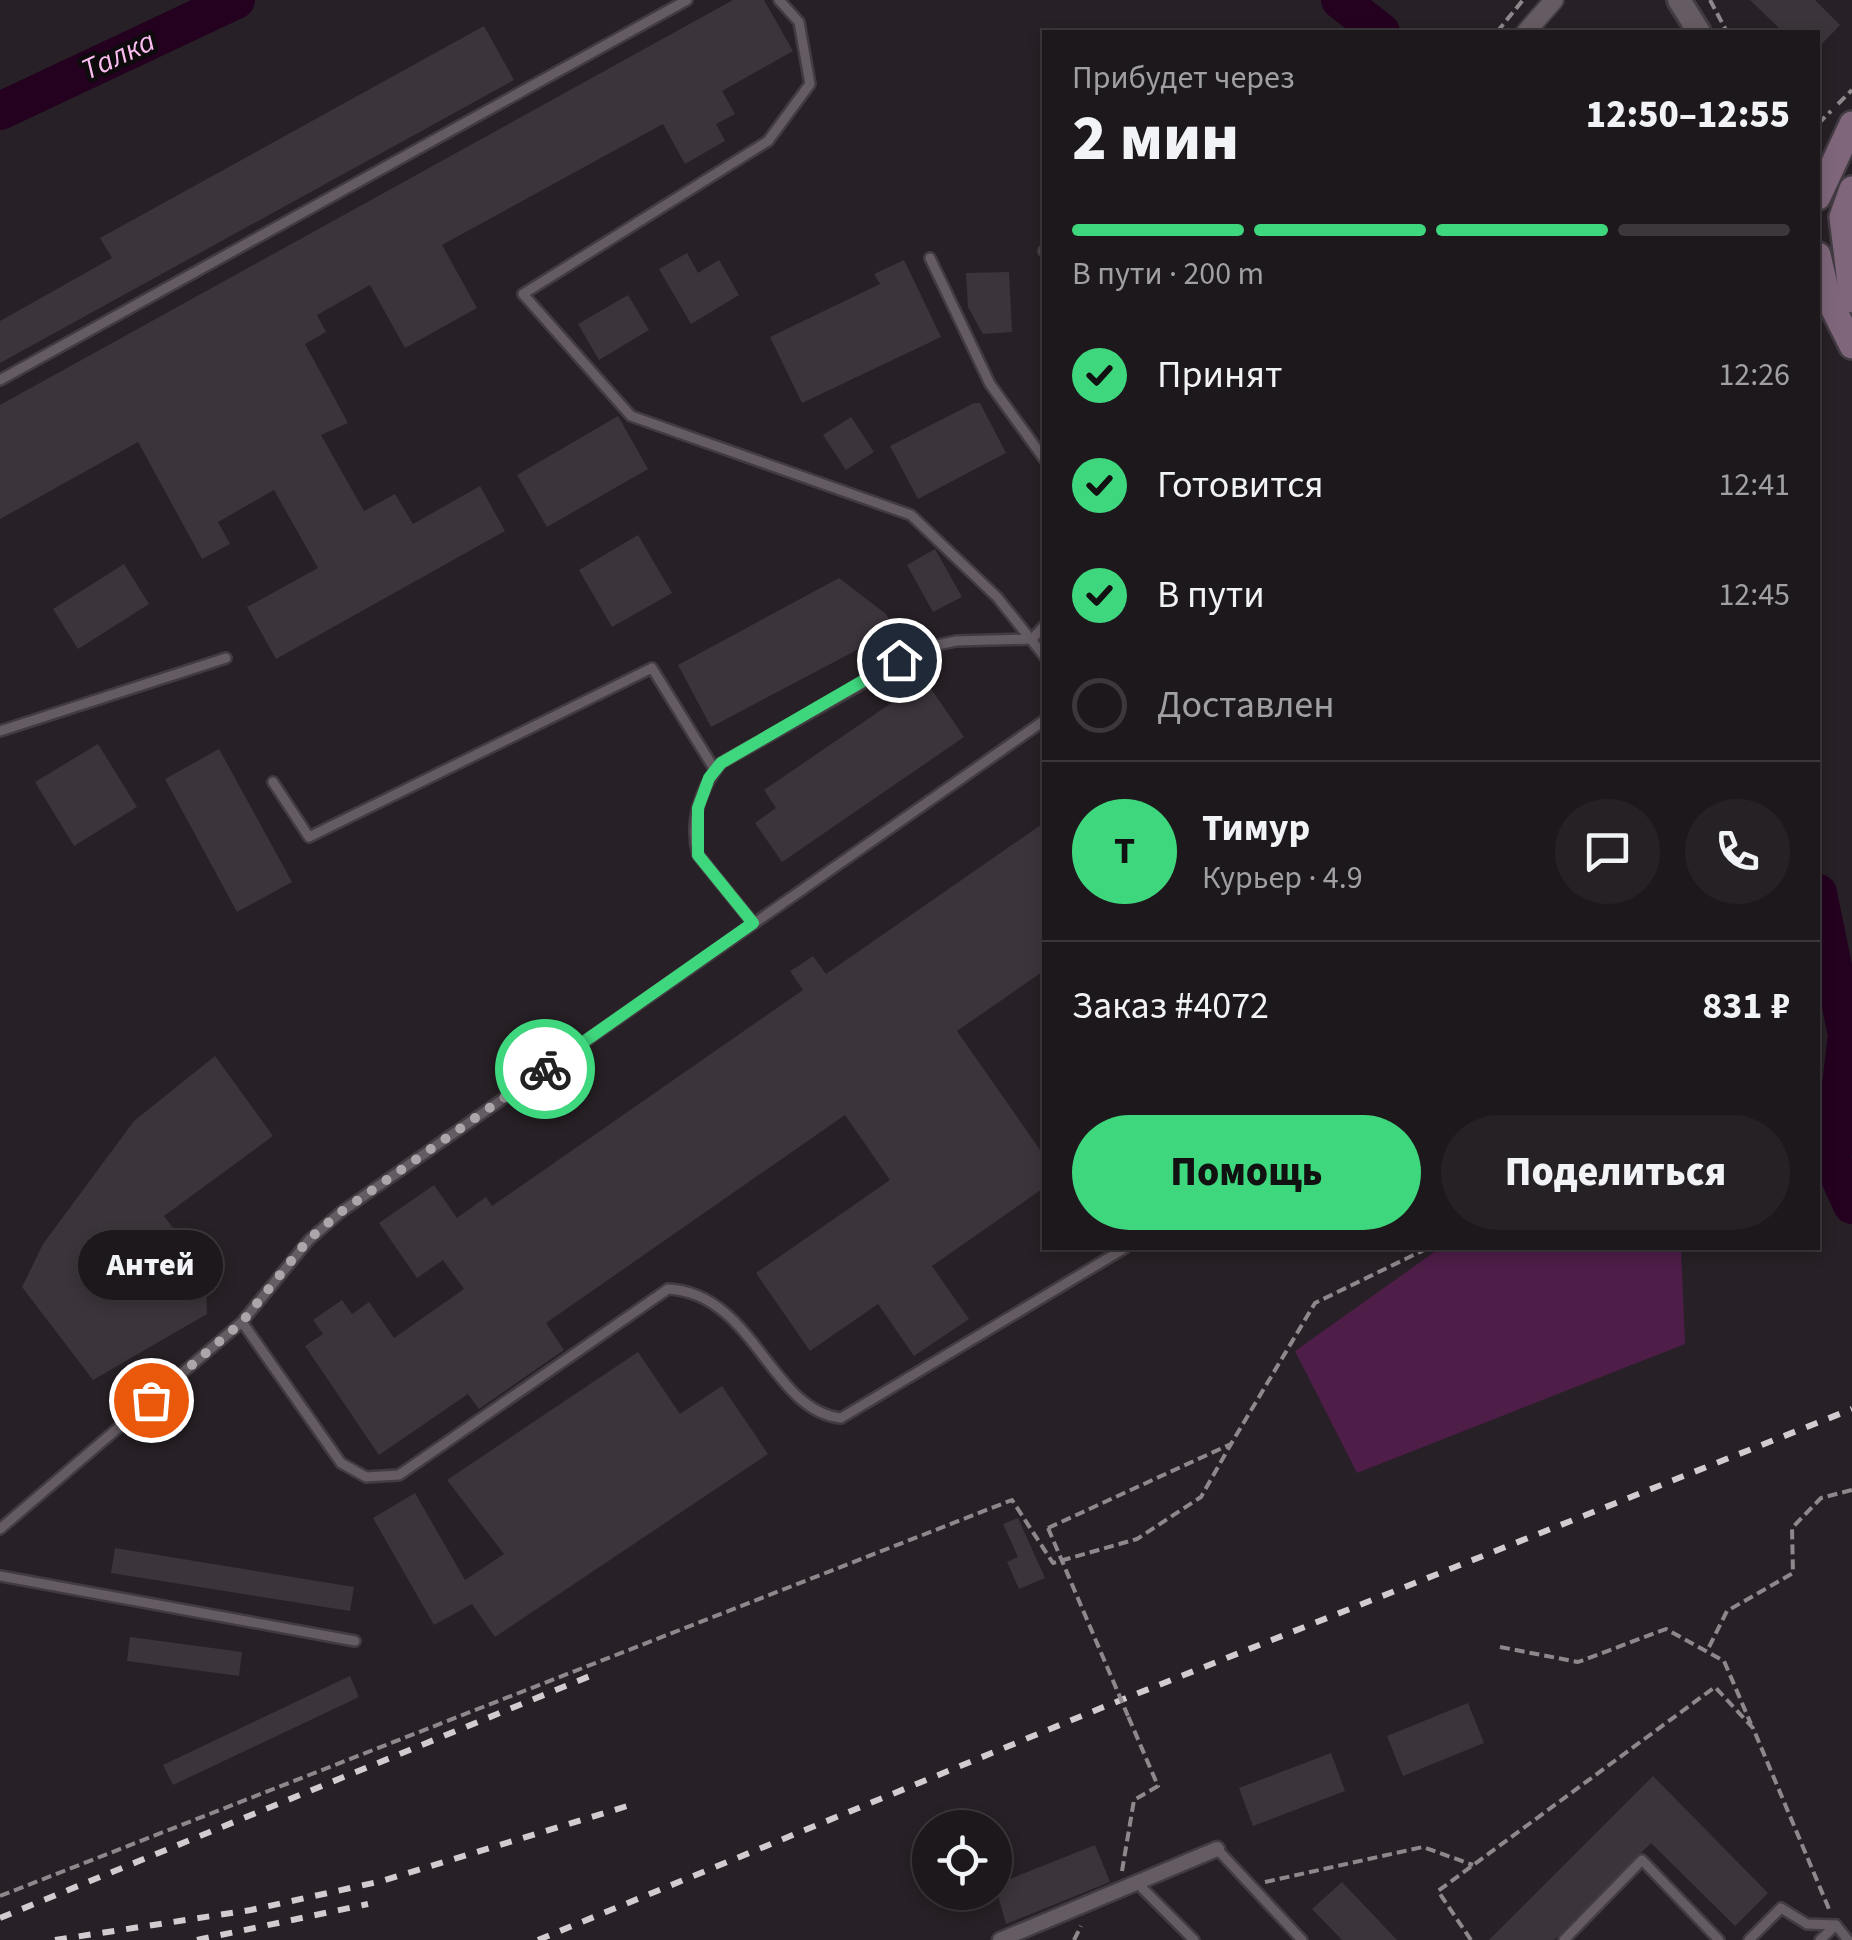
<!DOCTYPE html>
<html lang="ru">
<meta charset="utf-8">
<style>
:root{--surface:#1d181c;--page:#252125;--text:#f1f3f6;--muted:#a0a0a3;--line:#3b373b;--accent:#3fd77d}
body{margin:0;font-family:"Source Sans 3",sans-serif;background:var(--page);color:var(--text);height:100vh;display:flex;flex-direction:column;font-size:38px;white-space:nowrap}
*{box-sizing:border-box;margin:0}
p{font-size:32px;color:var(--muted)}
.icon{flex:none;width:55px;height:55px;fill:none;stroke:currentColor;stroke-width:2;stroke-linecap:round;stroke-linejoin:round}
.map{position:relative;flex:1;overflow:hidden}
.drawer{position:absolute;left:1042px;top:30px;width:778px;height:1220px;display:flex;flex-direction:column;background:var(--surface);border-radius:0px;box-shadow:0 5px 15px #0003,0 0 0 2px var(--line)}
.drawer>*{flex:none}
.buttons{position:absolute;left:912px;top:1810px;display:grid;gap:20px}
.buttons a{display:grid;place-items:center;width:100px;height:100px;border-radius:50%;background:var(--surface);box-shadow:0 5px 15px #0003,0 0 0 2px var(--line);font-size:50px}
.pin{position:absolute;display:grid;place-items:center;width:85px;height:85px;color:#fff;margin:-42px;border:5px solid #fff;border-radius:50%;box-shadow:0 2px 10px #0007}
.courier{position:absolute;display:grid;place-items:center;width:100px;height:100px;margin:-50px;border:8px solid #3fd77d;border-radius:50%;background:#fff;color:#222;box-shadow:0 2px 12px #0007}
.bubble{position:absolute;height:70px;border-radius:35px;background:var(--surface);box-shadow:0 5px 15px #0003,0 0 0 2px var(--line);font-size:32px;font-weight:800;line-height:70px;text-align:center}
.summary em{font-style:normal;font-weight:800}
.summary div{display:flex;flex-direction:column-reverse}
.summary{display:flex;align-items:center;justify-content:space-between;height:170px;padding:0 30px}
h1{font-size:65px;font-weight:800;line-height:75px}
.bar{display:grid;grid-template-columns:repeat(4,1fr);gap:15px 10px;align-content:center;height:120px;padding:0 30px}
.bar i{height:12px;border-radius:8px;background:var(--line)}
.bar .on{background:var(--accent)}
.bar p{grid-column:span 4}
.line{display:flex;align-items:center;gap:25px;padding:0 30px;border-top:2px solid var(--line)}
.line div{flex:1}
.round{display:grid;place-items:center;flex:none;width:105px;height:105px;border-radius:52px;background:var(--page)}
ol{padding:0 30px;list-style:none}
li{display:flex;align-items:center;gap:30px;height:110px}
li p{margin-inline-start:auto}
li .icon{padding:10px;border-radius:50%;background:var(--accent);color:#111;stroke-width:4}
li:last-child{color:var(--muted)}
li i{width:55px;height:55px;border:5px solid var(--line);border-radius:50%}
.cta{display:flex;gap:20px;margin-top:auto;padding:20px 30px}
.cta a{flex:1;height:115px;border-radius:60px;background:var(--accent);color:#111;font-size:40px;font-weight:800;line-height:115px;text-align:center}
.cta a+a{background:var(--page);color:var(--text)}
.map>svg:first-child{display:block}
.green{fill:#4e1d48}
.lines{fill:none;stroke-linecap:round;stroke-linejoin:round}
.river{stroke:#23011f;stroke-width:38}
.building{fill:#3c343b}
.service-casing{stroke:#423b41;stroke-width:14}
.pedestrian-casing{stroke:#423b41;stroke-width:19}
.minor-casing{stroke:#423b41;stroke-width:22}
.tertiary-casing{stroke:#423b41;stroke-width:28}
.secondary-casing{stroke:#423b41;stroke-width:30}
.path{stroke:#8e878c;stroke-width:4;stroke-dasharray:10 5;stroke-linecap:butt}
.service{stroke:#655c63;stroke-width:9}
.pedestrian{stroke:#655c63;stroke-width:14}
.minor{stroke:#655c63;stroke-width:18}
.tertiary{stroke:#655c63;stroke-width:22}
.secondary{stroke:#7f667b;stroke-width:25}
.rail{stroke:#d2ccd0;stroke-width:6;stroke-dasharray:12 12;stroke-linecap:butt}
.path-bridge{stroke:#8e878c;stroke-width:4;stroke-dasharray:10 5;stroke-linecap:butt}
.done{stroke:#aca6ab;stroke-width:10;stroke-dasharray:0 18}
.route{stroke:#3fd77d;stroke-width:12}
.labels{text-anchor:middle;stroke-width:9;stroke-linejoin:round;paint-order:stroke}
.water-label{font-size:30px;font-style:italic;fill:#fbbdf0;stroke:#0e0b0d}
</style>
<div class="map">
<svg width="1852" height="1940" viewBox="0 0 1852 1940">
<rect width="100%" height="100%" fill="#272026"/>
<polygon class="green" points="1440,1248 1681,1248 1685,1344 1357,1473 1295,1351"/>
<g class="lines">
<g class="river">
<polyline points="1340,0 1381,32"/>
<polyline points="0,111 236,0"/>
<polyline points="1818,893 1847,1035 1832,1161 1852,1205"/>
</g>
</g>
<g class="building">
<polygon points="733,0 764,0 793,51 722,91 735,114 716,124 725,141 685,164 663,124 442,245 477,308 405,348 370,285 317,315 326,332 305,344 348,423 321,435 364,511 395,494 413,524 480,486 505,531 276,659 247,607 318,568 274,490 218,522 230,544 202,559 138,442 0,519 0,405"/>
<polygon points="1750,0 1815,0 1840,25 1818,48 1818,32 1783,32"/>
<polygon points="484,26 514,80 0,363 0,321 112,258 100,238"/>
<polygon points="687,253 698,273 719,260 739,295 691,324 659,269"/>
<polygon points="904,260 941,337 802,403 770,337 880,284 874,274"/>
<polygon points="1009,272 1012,332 983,334 968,307 966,273"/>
<polygon points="628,295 649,330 599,360 578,324"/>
<polygon points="974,403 980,403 1006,453 918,499 890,446"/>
<polygon points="618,416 648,469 547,527 517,475"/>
<polygon points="851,417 874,452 846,470 823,435"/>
<polygon points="638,535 672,593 612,627 579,570"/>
<polygon points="935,549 962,597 933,612 907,565"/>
<polygon points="124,564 149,604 78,649 53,609"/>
<polygon points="839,578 886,614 895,630 711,727 678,665"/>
<polygon points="925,680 964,737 782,862 755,823 776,808 764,790"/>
<polygon points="98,744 137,807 74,846 35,782"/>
<polygon points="219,749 292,882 237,912 165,779"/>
<polygon points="1045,822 1045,970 957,1031 1045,1157 1045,1187 932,1266 969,1319 914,1356 878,1304 810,1351 756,1273 890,1180 845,1115 546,1323 564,1350 479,1409 468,1394 379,1455 305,1346 323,1334 313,1320 342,1300 352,1314 369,1302 394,1338 464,1289 443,1260 417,1278 379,1223 434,1185 457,1218 486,1197 492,1206 803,990 790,971 800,965 813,956 826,974"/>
<polygon points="215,1056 273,1136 164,1216 206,1273 207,1314 93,1380 22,1287 43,1244 134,1121"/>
<polygon points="638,1352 680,1414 722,1386 768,1454 495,1637 472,1604 434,1625 373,1518 415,1493 465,1580 504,1554 447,1480"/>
<polygon points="1018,1518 1045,1578 1019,1589 1007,1562 1018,1557 1003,1524"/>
<polygon points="115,1548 354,1587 350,1611 111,1573"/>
<polygon points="130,1637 242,1652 239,1676 127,1661"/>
<polygon points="350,1676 359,1697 173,1785 163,1765"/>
<polygon points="1468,1703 1484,1743 1403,1776 1387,1736"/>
<polygon points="1331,1753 1345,1791 1253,1826 1239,1788"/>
<polygon points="1653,1776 1768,1893 1735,1926 1651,1843 1554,1940 1489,1940"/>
<polygon points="1095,1845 1110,1882 1006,1924 995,1885"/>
<polygon points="1342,1882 1397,1940 1342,1940 1312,1909"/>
</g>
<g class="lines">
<g class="service-casing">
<g id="service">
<polyline points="779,0 799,22 810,84 768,141 523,294 631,416 911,515 997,597 1045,657"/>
<polyline points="1044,251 1045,251"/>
<polyline points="930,258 990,384 1045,460"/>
<polyline points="0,380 687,0"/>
<polyline points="0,731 226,658"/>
<polyline points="273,782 309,837 652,668 715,770"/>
<path d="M753,923l-55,-68c-9,-33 2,-66 23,-92l207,-116 28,-6 76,-2 13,-14"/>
<path d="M242,1322l99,141 25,14 33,-2 269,-186c86,4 103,122 173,129l284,-170"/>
<polyline points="0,1529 242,1322 309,1240 341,1212 1045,720"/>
<polyline points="0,1576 355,1641"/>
<polyline points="1217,1849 1302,1940"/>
<polyline points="1136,1882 1194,1940"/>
<polyline points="1564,1940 1642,1860 1719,1940"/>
<polyline points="1749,1940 1781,1908 1807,1924 1836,1925 1848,1940"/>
<polyline points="1820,1940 1836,1925"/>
</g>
</g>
<g class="pedestrian-casing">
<polyline id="pedestrian" points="1000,1940 1217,1849"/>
</g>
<g class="minor-casing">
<polyline id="minor" points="1526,32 1554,0"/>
</g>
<g class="tertiary-casing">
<polyline id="tertiary" points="1679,0 1699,32"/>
</g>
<g class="secondary-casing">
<g id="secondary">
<polyline points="1852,189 1842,217 1852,300"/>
<polyline points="1818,197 1852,124"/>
<polyline points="1818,255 1828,298 1852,346"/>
</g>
</g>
<g class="path">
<polyline points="1710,0 1727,32"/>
<polyline points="1497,32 1523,0"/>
<polyline points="1838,104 1852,90"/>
<polyline points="1818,124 1831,111"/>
<polyline points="1048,1528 1231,1444 1315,1303 1428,1248"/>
<polyline points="1500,1647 1578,1662 1666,1629 1724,1661 1751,1724"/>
<polyline points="1709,1647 1727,1611 1793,1573 1792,1528 1821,1498 1852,1490"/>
<polyline points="1122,1871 1134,1800 1158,1786 1128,1716"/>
<polyline points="1265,1882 1423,1847 1473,1865"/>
<polyline points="0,1896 1012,1500 1053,1563 1137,1539 1201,1497 1231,1444"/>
<polyline points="1074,1940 1081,1926"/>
<polyline points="1471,1940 1438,1891 1715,1687 1753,1728 1829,1909"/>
</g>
<use href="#service" class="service"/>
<use href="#pedestrian" class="pedestrian"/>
<use href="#minor" class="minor"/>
<use href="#tertiary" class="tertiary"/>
<use href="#secondary" class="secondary"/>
<g class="rail">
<polyline points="0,1918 590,1676"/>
<polyline points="55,1940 251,1910 382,1881 637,1803"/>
<polyline points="197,1940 368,1904"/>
<polyline points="538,1940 1101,1708 1852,1409"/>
</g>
<polyline class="path-bridge" points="1048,1528 1128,1716"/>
</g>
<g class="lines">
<polyline class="done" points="151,1400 242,1322 308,1240 341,1212 545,1069"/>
<polyline class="route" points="545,1069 753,923 698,855 698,808 709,778 721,763 899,660"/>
</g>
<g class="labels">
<g class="water-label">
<text transform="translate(118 55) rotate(-25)" y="10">Талка</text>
</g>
</g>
</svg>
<div class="buttons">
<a><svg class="icon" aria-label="locate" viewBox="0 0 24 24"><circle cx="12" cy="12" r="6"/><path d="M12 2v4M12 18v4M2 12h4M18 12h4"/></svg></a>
</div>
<div class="pin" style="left:151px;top:1400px;background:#ea580c"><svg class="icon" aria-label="bag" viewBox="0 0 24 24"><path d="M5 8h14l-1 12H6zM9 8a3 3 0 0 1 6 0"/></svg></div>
<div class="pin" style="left:899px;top:660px;background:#1f2937"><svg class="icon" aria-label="home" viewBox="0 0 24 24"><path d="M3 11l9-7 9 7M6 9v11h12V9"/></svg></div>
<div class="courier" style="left:545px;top:1069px"><svg class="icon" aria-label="bike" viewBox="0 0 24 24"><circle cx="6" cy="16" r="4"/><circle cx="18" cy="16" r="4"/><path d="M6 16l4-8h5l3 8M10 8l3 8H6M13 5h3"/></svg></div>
<div class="bubble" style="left:78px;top:1230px;width:145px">Антей</div>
<section class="drawer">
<div class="summary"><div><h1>2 мин</h1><p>Прибудет через</p></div><em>12:50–12:55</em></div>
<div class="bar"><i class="on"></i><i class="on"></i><i class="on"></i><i></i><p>В пути · 200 m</p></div>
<ol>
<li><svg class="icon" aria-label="check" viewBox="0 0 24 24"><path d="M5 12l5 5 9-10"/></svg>Принят<p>12:26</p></li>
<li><svg class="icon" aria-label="check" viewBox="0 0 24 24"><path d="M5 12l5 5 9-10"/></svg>Готовится<p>12:41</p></li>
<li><svg class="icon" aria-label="check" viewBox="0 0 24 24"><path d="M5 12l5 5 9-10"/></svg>В пути<p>12:45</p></li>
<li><i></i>Доставлен</li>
</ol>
<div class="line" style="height:180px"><b class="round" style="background:var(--accent);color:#111">Т</b><div><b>Тимур</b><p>Курьер · 4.9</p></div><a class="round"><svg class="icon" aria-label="chat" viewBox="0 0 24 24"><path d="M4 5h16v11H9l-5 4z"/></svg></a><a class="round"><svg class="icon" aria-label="phone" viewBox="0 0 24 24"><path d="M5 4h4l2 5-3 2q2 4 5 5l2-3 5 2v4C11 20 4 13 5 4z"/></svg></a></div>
<div class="line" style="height:130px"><div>Заказ #4072</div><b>831 ₽</b></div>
<div class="cta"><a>Помощь</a><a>Поделиться</a></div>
</section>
</div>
